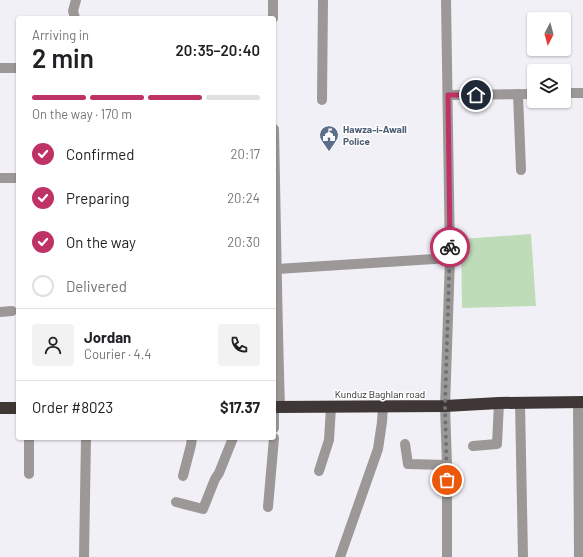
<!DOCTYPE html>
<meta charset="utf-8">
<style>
:root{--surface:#fff;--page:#f2f2f2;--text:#202124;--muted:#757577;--line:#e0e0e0;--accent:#bf3265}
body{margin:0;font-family:Barlow,sans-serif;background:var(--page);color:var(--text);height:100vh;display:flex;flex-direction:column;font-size:15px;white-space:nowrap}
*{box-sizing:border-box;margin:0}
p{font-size:13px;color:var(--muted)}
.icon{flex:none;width:22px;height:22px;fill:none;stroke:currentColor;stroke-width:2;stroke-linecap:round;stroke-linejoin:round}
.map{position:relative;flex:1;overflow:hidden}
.drawer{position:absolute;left:16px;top:16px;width:260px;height:424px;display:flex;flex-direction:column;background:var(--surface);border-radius:4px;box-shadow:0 1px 3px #0004}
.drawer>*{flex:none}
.needle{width:26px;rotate:186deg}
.buttons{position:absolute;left:527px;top:12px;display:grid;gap:8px}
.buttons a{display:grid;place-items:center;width:44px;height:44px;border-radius:4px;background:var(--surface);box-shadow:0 1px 3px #0004;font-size:20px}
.pin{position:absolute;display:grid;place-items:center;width:34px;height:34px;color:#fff;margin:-17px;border:2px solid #fff;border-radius:50%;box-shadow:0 1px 4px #0007}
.courier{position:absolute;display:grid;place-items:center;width:40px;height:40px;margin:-20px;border:3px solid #bf3265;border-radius:50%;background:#fff;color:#222;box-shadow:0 1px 5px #0007}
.summary em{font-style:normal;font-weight:600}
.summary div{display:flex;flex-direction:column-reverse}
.summary{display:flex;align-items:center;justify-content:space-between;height:68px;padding:0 16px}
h1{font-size:26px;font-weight:600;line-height:30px}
.bar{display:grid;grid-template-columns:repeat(4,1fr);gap:6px 4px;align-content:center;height:48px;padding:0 16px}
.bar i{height:5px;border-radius:3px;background:var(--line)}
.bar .selected{background:var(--accent)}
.bar p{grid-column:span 4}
.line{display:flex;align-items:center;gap:10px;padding:0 16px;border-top:1px solid var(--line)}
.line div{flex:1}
.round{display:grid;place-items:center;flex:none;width:42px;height:42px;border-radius:4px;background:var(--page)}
ol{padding:0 16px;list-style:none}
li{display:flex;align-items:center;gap:12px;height:44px}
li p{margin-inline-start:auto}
li .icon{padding:4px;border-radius:50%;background:var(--accent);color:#fff;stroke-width:4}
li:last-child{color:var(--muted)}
li i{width:22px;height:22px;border:2px solid var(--line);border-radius:50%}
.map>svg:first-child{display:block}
.green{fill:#bfdcb9}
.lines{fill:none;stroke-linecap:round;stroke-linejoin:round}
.minor{stroke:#9b9897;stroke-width:10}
.highway{stroke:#3e3736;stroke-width:12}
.done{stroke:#706f73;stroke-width:4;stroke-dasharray:0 7.2}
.route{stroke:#bf3265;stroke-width:5}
.labels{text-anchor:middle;stroke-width:3;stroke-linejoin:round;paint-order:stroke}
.service-label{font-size:10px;font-weight:bold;fill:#4e5e75;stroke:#fff;text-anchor:start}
.street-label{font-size:10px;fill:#2a292c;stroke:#fff}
</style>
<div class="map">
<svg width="583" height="557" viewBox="0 0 583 557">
<rect width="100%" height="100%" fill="#f2f0f7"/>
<polygon class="green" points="531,234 536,306 462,308 461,239"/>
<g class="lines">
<g class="minor">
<polyline points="273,0 273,18"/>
<polyline points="446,0 450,258 445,406 447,465 447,557"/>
<polyline points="75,18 73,11 76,0"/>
<polyline points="0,68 18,68"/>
<polyline points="564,93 583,93"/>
<polyline points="518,94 521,170"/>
<polyline points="448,95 534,94"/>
<polyline points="322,100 323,0"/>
<path d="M274,129c2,93 3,185 6,278"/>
<polyline points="0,178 18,178"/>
<polyline points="277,269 450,258"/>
<polyline points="0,312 12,311"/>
<polyline points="578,402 579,557"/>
<polyline points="520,403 523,557"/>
<polyline points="274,428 274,407"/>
<polyline points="405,444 408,464 447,465"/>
<polyline points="473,446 497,444 499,403"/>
<polyline points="319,471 329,440 331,407"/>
<polyline points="29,474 29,438"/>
<polyline points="183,476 191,445 192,438"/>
<polyline points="176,502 203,509 215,479 219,473 233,438"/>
<polyline points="268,507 274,438"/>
<polyline points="84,557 86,438"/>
<polyline points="340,557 378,449 382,422 383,406"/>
</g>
<g class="highway">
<polyline points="274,407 445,406 499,403 583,402"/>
<polyline points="0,408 18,408"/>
</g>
</g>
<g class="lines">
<polyline class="done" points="447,480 445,406 450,247"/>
<polyline class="route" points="450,247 448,95 476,95"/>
</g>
<defs>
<g id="civic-pin" transform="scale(1)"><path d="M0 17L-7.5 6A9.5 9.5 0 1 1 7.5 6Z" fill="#5c6f8a" stroke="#fff"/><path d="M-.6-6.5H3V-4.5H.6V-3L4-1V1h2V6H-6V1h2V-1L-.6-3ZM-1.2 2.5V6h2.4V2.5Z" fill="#fff"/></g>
</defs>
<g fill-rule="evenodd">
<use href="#civic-pin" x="329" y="135"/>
</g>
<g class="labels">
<g class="service-label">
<text x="343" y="133">Hawza-i-Awall<tspan x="343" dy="12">Police</tspan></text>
</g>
<g class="street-label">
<text x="380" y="398">Kunduz Baghlan road</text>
</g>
</g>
</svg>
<div class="buttons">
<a><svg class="needle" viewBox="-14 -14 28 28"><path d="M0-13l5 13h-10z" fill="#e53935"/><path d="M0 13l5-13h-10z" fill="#757577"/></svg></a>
<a><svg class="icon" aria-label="layers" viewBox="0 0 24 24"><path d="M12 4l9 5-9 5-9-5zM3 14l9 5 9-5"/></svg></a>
</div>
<div class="pin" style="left:447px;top:480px;background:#ea580c"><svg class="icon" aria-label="bag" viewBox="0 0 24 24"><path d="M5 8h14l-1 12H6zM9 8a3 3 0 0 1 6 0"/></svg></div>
<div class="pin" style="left:476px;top:95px;background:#1f2937"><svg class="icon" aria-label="home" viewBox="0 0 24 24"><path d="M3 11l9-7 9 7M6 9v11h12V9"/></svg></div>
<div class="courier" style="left:450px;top:247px"><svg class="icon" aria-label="bike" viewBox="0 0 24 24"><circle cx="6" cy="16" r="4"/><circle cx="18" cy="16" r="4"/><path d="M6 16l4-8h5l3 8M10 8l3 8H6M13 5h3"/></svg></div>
<section class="drawer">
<div class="summary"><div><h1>2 min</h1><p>Arriving in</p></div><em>20:35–20:40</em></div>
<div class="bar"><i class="selected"></i><i class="selected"></i><i class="selected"></i><i></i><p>On the way · 170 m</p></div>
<ol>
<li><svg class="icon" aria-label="check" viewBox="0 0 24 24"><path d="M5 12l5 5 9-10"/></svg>Confirmed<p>20:17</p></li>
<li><svg class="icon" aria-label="check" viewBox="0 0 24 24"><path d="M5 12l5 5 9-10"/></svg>Preparing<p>20:24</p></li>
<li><svg class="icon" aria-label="check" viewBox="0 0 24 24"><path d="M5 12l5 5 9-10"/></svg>On the way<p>20:30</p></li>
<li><i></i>Delivered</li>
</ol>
<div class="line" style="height:72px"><a class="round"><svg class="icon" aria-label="person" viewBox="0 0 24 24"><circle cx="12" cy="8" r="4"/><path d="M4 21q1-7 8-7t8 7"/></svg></a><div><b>Jordan</b><p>Courier · 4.4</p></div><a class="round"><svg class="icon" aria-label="phone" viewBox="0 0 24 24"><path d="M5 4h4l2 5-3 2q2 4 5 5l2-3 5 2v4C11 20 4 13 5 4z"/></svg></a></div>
<div class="line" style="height:52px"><div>Order #8023</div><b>$17.37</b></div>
</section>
</div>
